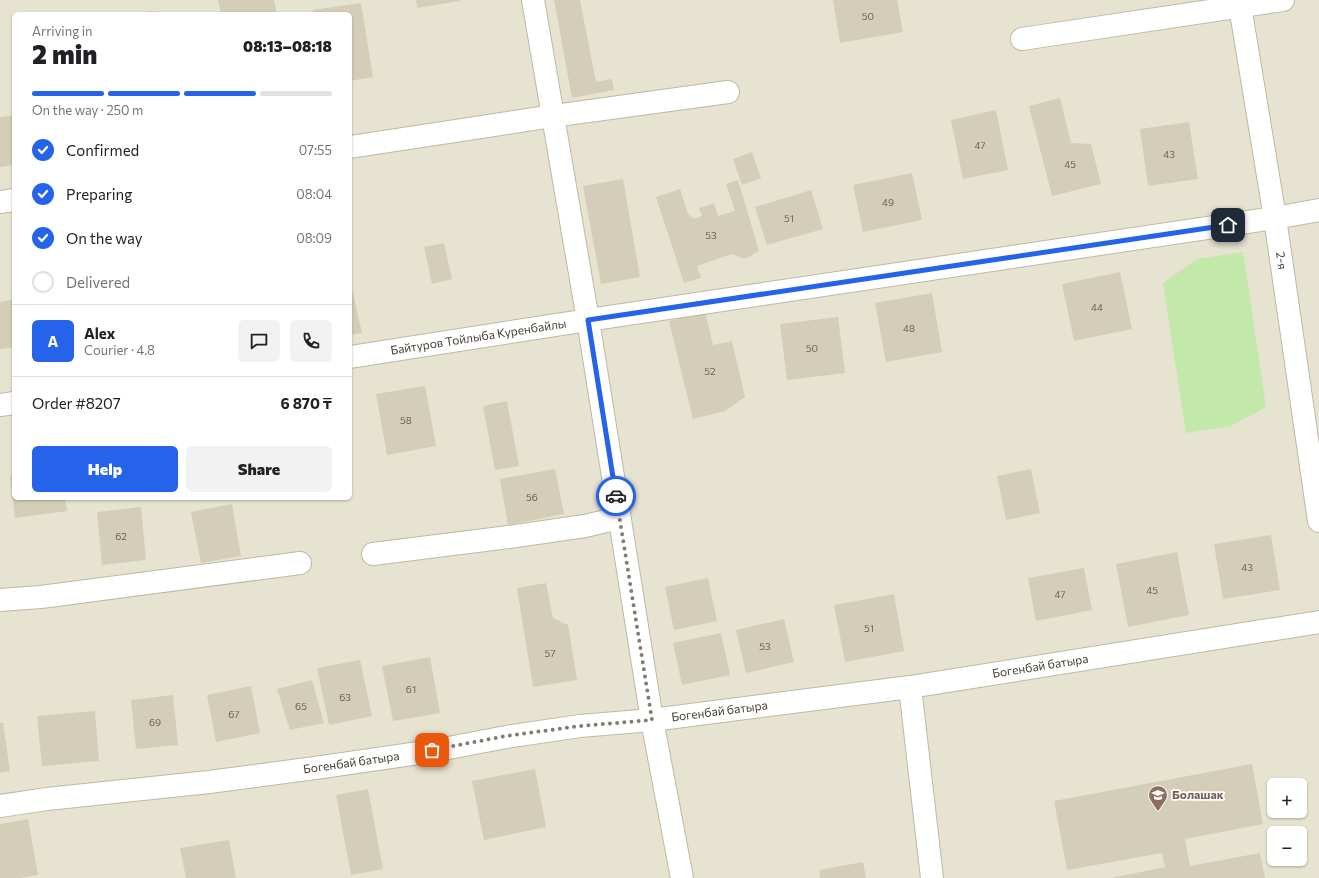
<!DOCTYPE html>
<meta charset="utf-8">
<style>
:root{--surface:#fff;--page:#f2f2f2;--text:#202124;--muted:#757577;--line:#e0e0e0;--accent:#2563eb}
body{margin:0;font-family:Commissioner,sans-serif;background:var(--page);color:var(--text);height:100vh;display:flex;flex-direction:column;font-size:15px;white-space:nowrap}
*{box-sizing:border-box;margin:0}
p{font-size:13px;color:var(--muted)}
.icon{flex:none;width:22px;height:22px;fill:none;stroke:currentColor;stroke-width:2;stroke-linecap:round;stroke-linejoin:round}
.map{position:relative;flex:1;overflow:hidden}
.details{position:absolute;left:12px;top:12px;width:340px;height:488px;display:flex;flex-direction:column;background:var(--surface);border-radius:6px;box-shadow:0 1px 3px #0004}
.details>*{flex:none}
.controls{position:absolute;left:1267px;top:778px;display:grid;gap:8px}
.controls a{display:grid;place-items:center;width:40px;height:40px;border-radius:6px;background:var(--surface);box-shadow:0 1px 3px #0004;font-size:20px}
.pin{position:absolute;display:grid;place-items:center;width:34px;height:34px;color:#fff;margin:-17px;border-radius:8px;box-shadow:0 2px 6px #0006}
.courier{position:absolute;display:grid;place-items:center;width:40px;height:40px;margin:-20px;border:3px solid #2563eb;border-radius:50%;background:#fff;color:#222;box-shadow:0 1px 5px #0007}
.headline em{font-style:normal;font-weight:800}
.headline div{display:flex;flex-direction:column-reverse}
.headline{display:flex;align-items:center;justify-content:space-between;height:68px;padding:0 20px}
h1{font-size:26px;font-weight:800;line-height:30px}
.bar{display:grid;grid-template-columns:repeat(4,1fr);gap:6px 4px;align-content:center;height:48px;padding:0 20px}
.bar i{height:5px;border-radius:3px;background:var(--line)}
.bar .active{background:var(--accent)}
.bar p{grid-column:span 4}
.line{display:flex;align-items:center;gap:10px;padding:0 20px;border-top:1px solid var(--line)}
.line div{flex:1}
.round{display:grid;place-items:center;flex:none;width:42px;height:42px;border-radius:6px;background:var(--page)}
ol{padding:0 20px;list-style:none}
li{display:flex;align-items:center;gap:12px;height:44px}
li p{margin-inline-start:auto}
li .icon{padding:4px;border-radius:50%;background:var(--accent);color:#fff;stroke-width:4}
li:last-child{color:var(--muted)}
li i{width:22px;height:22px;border:2px solid var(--line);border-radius:50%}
.cta{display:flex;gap:8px;margin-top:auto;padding:8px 20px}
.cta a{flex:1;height:46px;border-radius:6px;background:var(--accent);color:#fff;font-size:16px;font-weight:800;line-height:46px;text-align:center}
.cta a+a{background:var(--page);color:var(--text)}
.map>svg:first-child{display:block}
.residential{fill:#e6e3d1;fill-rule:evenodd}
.green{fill:#c2e8aa}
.building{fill:#d4ceb8}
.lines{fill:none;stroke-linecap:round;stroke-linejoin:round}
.minor-casing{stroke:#beb9a6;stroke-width:24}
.minor{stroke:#fff;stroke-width:22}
.done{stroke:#817e71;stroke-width:4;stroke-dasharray:0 7.2}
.route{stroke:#2563eb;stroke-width:5}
.labels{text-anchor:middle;stroke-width:3.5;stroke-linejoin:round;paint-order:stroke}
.number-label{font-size:10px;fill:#686454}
.street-label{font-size:12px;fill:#444033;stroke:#fff}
.education-label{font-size:12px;font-weight:bold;fill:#785e54;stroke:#fff;text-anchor:start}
</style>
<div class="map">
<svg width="1319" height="878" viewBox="0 0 1319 878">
<rect width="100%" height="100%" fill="#f2f0e3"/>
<path class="residential" d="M0,0h1319v878h-1319zM14,14h336v484h-336zM1274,785h26v26h-26zM1274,833h26v26h-26z"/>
<polygon class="green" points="1243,252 1266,407 1231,426 1186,433 1163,283 1197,259"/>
<g class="building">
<polygon points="218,0 274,0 277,14 221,14"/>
<polygon points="416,0 460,0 460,1 417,8"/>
<polygon points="554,0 580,0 596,82 612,79 614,90 572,98"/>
<polygon points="833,0 897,0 903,32 840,43"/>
<polygon points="361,3 373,77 350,81 350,14 313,14 313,10"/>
<polygon points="153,11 154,14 139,14 139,13"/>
<polygon points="1060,98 1071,143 1091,144 1101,184 1052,196 1029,106"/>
<polygon points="996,110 1008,170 963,179 951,120"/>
<polygon points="14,115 14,165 0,167 0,117"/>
<polygon points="1189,122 1198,179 1148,186 1140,129"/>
<polygon points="752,152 761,178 742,185 733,159"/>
<polygon points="912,173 922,220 863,232 853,185"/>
<polygon points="623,179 640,277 601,284 583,186"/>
<polygon points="738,180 759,251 745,259 732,254 697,266 701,278 684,283 656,197 680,189 688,214 694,219 702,216 699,208 714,203 718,216 735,211 726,184"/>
<polygon points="811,190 823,229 767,245 755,207"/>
<polygon points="444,243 452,279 432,284 424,247"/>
<polygon points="1120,272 1132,329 1074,341 1062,284"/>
<polygon points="350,280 362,333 350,335"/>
<polygon points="932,293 942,352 886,362 875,303"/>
<polygon points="12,300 14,311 14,347 0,349 0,302"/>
<polygon points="705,312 713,345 732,341 745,397 725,411 693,419 669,321"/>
<polygon points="838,317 845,373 787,380 780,324"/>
<polygon points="425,386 436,446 387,455 376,394"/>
<polygon points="507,401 519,466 495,470 483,406"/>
<polygon points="555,469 564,514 508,525 500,479"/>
<polygon points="1031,469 1040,513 1006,520 997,476"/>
<polygon points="10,477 14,477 14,498 65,498 67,511 15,518"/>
<polygon points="232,504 241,556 201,563 191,512"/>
<polygon points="141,507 146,560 102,565 97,512"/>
<polygon points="1271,535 1280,590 1223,599 1214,544"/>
<polygon points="1177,552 1189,615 1128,627 1116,564"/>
<polygon points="1084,568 1092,610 1036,621 1028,578"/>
<polygon points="708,578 717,621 674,630 665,587"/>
<polygon points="546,583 553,618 568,625 577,680 533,687 517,588"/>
<polygon points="894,594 904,651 845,662 834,605"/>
<polygon points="784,619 794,662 746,673 736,630"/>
<polygon points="721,633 730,675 682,685 673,643"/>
<polygon points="430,657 440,713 393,721 382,666"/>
<polygon points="360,660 372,716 329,725 317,668"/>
<polygon points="312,680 324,723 290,730 277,689"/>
<polygon points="251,686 260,733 216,742 207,695"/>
<polygon points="173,695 178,745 136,749 131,700"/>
<polygon points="95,711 99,761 42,766 37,716"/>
<polygon points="0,723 3,723 10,771 0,773"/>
<polygon points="1252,764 1263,824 1185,839 1190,866 1260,853 1265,878 1111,878 1165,867 1162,853 1067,870 1054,801"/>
<polygon points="535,769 546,827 484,840 472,781"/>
<polygon points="368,789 383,869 351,875 336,795"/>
<polygon points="28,819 38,875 20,878 0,878 0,824"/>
<polygon points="229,840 236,878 186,878 180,848"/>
<polygon points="863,862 866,878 820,878 819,870"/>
</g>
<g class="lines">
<g class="minor-casing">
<g id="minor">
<polyline points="533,0 588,320 652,720 682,878"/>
<path id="s1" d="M1239,0l36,218 44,303"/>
<polyline points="1022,39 1283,0"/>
<polyline points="350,147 553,116 728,92"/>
<polyline points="0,202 14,200"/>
<path id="s2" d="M350,357l238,-37 687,-102 44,-8"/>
<polyline points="0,405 14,403"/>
<polyline points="373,554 509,537 585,526 619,518"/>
<polyline points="0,600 41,597 300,563"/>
<polyline points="910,687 932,878"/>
<path id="s3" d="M0,806l47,-7 162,-17 106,-14 118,-17 73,-14 74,-11 72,-6 258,-33 409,-65"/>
</g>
</g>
<use href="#minor" class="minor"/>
</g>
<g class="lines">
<polyline class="done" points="432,750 506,736 580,726 652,720 616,496"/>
<polyline class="route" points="616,496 588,320 1228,225"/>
</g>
<defs>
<g id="school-pin" transform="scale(1)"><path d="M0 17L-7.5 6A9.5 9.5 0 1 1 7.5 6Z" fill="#8d6e63" stroke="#fff"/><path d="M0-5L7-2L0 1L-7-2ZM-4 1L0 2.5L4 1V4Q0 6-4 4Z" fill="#fff"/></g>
</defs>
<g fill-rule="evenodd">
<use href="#school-pin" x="1158" y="795"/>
</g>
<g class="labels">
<g class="number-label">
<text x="868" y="20">50</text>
<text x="980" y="149">47</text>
<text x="1169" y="158">43</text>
<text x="1070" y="168">45</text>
<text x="888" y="206">49</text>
<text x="789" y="222">51</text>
<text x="711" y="239">53</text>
<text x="1097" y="311">44</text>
<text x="909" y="332">48</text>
<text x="812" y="352">50</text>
<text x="710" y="375">52</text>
<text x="406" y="424">58</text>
<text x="532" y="501">56</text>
<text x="121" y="540">62</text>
<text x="1247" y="571">43</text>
<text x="1152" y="594">45</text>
<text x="1060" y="598">47</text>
<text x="869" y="632">51</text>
<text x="765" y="650">53</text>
<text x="550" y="657">57</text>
<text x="411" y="693">61</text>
<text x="345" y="701">63</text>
<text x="301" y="710">65</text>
<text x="234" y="718">67</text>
<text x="155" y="726">69</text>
</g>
<g class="street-label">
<text dy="4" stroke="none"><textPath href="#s1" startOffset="264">2-я</textPath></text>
<text dy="4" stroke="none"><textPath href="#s2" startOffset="130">Байтуров Тойлыба Куренбайлы</textPath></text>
<text dy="4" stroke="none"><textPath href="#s3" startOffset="1050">Богенбай батыра</textPath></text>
<text dy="4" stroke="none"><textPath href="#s3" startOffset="726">Богенбай батыра</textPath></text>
<text dy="4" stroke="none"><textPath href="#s3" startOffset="354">Богенбай батыра</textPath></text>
</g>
<g class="education-label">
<text x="1172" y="799">Болашак</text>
</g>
</g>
</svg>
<div class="controls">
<a>+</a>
<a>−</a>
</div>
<div class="pin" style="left:432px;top:750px;background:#ea580c"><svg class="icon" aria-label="bag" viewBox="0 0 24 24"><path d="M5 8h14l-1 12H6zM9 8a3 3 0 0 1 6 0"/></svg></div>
<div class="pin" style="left:1228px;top:225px;background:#1f2937"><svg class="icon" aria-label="home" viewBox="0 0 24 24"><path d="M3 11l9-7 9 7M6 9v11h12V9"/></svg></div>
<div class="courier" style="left:616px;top:496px"><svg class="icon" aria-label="car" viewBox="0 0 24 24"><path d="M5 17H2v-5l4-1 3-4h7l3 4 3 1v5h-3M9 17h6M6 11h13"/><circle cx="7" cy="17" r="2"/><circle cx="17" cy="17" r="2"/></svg></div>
<section class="details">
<div class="headline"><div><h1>2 min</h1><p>Arriving in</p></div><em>08:13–08:18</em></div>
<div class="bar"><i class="active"></i><i class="active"></i><i class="active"></i><i></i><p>On the way · 250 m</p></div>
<ol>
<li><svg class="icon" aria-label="check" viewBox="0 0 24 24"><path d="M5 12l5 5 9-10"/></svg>Confirmed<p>07:55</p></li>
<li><svg class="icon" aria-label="check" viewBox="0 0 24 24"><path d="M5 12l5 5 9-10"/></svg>Preparing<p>08:04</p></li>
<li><svg class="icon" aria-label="check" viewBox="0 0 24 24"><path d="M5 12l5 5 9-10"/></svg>On the way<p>08:09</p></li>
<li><i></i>Delivered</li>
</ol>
<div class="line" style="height:72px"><b class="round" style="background:var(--accent);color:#fff">A</b><div><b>Alex</b><p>Courier · 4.8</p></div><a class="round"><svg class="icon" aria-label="chat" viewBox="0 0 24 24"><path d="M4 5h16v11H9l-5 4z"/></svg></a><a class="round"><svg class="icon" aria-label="phone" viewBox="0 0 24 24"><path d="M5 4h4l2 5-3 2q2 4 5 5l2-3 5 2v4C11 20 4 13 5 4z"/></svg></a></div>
<div class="line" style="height:52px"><div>Order #8207</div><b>6 870 ₸</b></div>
<div class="cta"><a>Help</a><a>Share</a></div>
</section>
</div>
